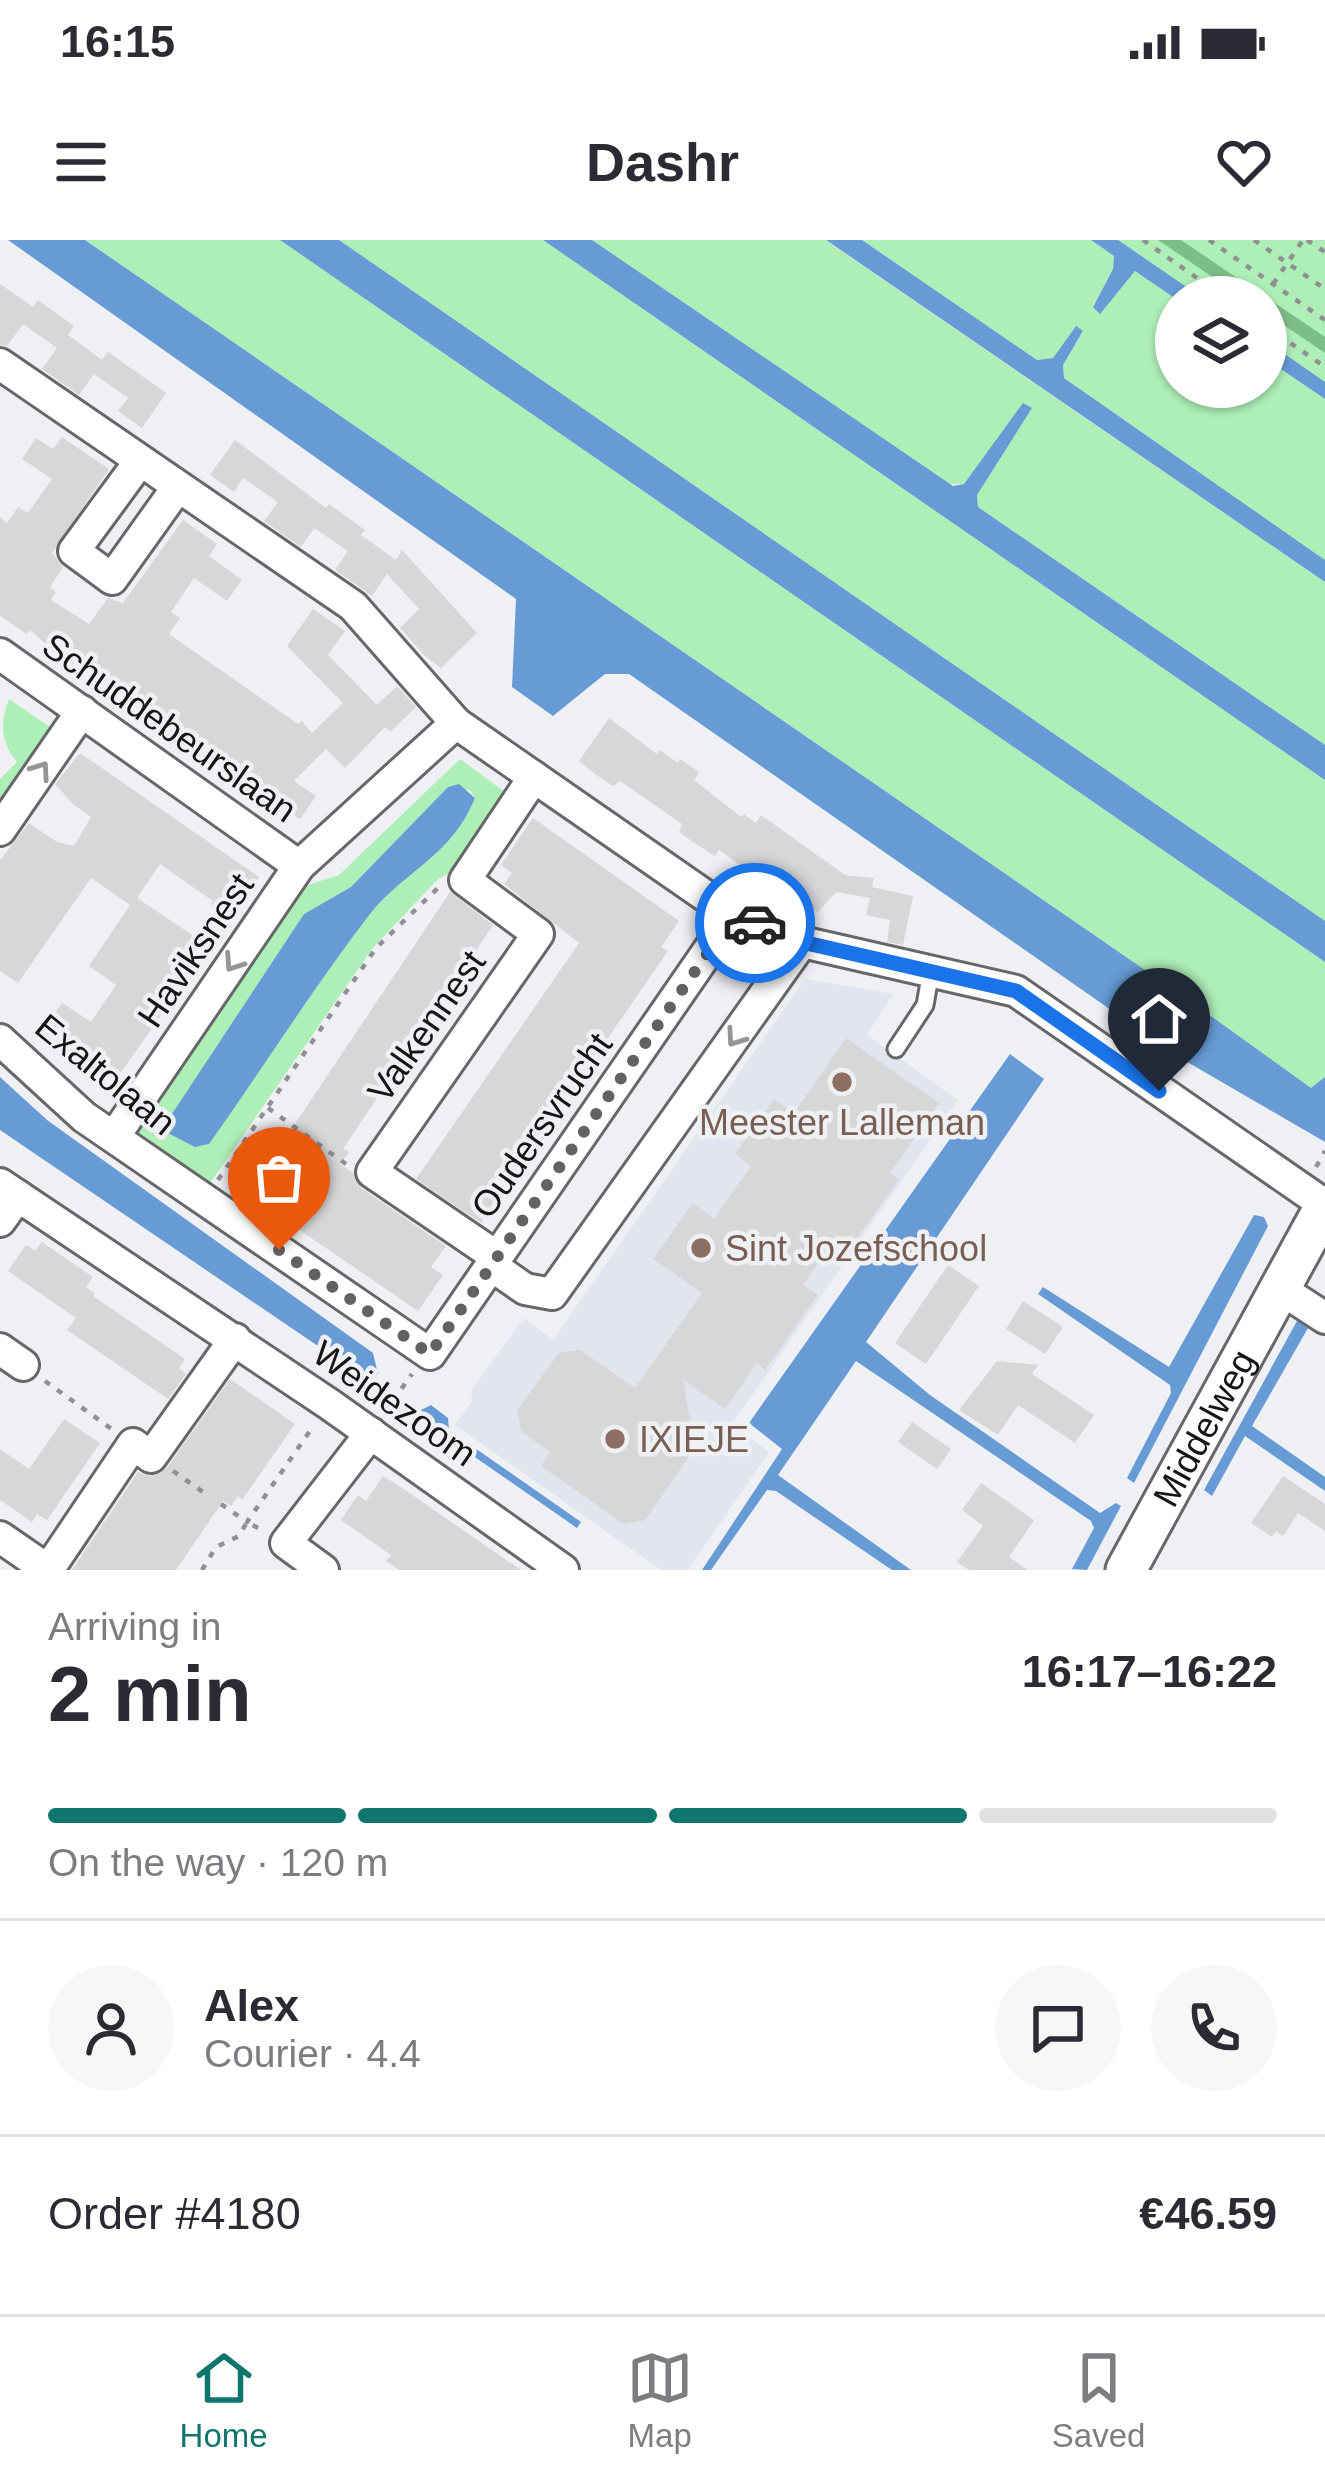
<!DOCTYPE html>
<meta charset="utf-8">
<style>
:root{--surface:#fff;--page:#f7f7f7;--text:#2b2b33;--muted:#7c7c81;--line:#e1e1e2;--accent:#0f766e}
body{margin:0;font-family:Helvetica,sans-serif;background:var(--page);color:var(--text);height:100vh;display:flex;flex-direction:column;font-size:45px;white-space:nowrap}
*{box-sizing:border-box;margin:0}
p{font-size:39px;color:var(--muted)}
.icon{flex:none;width:66px;height:66px;fill:none;stroke:currentColor;stroke-width:2;stroke-linecap:round;stroke-linejoin:round}
.map{position:relative;height:1330px;overflow:hidden}
.drawer{display:flex;flex-direction:column;background:var(--surface);flex:1}
.drawer>*{flex:none}
.fabs{position:absolute;left:1155px;top:36px;display:grid;gap:24px}
.fabs a{display:grid;place-items:center;width:132px;height:132px;border-radius:50%;background:var(--surface);box-shadow:0 3px 9px #0004;font-size:60px}
.pin{position:absolute;display:grid;place-items:center;width:102px;height:102px;color:#fff;margin:-123px -51px;border-radius:50% 50% 50% 0;rotate:-45deg;box-shadow:0 0 12px #0007}
.pin .icon{rotate:45deg}
.courier{position:absolute;display:grid;place-items:center;width:120px;height:120px;margin:-60px;border:9px solid #1a73e8;border-radius:50%;background:#fff;color:#222;box-shadow:0 3px 15px #0007}
.head em{font-style:normal;font-weight:800}
.head div{display:flex;flex-direction:column-reverse}
.head{display:flex;align-items:center;justify-content:space-between;height:204px;padding:0 48px}
h1{font-size:78px;font-weight:800;line-height:90px}
.bar{display:grid;grid-template-columns:repeat(4,1fr);gap:18px 12px;align-content:center;height:144px;padding:0 48px}
.bar i{height:15px;border-radius:9px;background:var(--line)}
.bar .selected{background:var(--accent)}
.bar p{grid-column:span 4}
.line{display:flex;align-items:center;gap:30px;padding:0 48px;border-top:3px solid var(--line)}
.line div{flex:1}
.round{display:grid;place-items:center;flex:none;width:126px;height:126px;border-radius:63px;background:var(--page)}
.status{display:flex;justify-content:space-between;align-items:center;height:84px;padding:0 60px;background:var(--surface);direction:ltr}
.status svg{height:33px;fill:currentColor}
header{display:flex;justify-content:space-between;align-items:center;height:156px;padding:0 48px;background:var(--surface);font-size:54px;font-weight:800}
.dock{display:flex;justify-content:space-around;align-items:center;height:168px;border-top:3px solid var(--line);background:var(--surface);font-size:33px;color:var(--muted)}
.dock a{display:grid;justify-items:center;gap:6px}
.dock .selected{color:var(--accent)}
.map>svg:first-child{display:block}
.built{fill:#e0e5ef}
.green{fill:#aeefb7;fill-rule:evenodd}
.forest{fill:#7dbd86}
.water{fill:#679bd6}
.building{fill:#d7d6d9}
.lines{fill:none;stroke-linecap:round;stroke-linejoin:round}
.service-casing{stroke:#65676a;stroke-width:21}
.minor-casing{stroke:#65676a;stroke-width:36}
.tertiary-casing{stroke:#65676a;stroke-width:45}
.path{stroke:#8f9093;stroke-width:4.5;stroke-dasharray:6 9;stroke-linecap:butt}
.service{stroke:#fff;stroke-width:15}
.minor{stroke:#fff;stroke-width:30}
.tertiary{stroke:#fff;stroke-width:39}
.oneway{stroke:#959696}
.done{stroke:#616264;stroke-width:12;stroke-dasharray:0 21.6}
.route{stroke:#1a73e8;stroke-width:15}
.education-dot{fill:#8d6e63;stroke:#eff0f4;stroke-width:4.5}
.labels{text-anchor:middle;stroke-width:9;stroke-linejoin:round;paint-order:stroke}
.street-label{font-size:36px;fill:#141516;stroke:#eff0f4}
.education-label{font-size:36px;fill:#785e54;stroke:#eff0f4;text-anchor:start}
</style>
<div class="status"><b>16:15</b><svg viewBox="0 0 49 12"><path d="M0 12V9h3v3zM5 12V6h3v6zM10 12V3h3v9zM15 12V0h3v12zM26 1h20v11H26zM47 4h2v5h-2z"/></svg></div>
<header><svg class="icon" aria-label="menu" viewBox="0 0 24 24"><path d="M4 6h16M4 12h16M4 18h16"/></svg>Dashr<svg class="icon" aria-label="heart" viewBox="0 0 24 24"><path d="M12 20l-8-8c-3-5 5-10 8-4 3-6 11-1 8 4z"/></svg></header>
<div class="map">
<svg width="1325" height="1330" viewBox="0 0 1325 1330">
<rect width="100%" height="100%" fill="#eff0f4"/>
<polygon class="built" points="805,739 893,754 867,795 958,860 732,1184 769,1212 688,1330 661,1330 455,1185 472,1161 471,1150 524,1078 553,1100"/>
<g class="green">
<polygon points="85,0 280,0 1325,722 1325,837 1311,849 1190,761"/>
<polygon points="339,0 543,0 1325,540 1325,681"/>
<polygon points="592,0 825,0 1325,342 1325,505 978,267 977,255 1031,169 1024,163 964,244 947,244"/>
<polygon points="862,0 1091,0 1114,16 1113,29 1093,66 1100,73 1135,31 1176,59 1176,147 1266,147 1266,119 1325,159 1325,320 1064,138 1063,125 1083,92 1075,87 1053,118 1037,120"/>
<polygon points="1110,0 1325,0 1325,147 1266,107 1266,57 1193,57"/>
<path d="M9,459l48,33 -57,82v-35l17,-17c-17,-21 -17,-39 -8,-63z"/>
<path d="M460,519l45,33 -56,81 -12,7 -65,69 -164,237 -78,-56 166,-241 43,-14zM448,547l23,4 4,7c-25,60 -71,73 -105,116 -57,73 -107,153 -161,229l95,-229 47,-27z"/>
</g>
<g class="forest">
<polygon points="1158,0 1181,0 1265,57 1242,57"/>
<polygon points="1266,57 1325,97 1325,113 1266,73"/>
</g>
<g class="water">
<polygon points="8,0 85,0 1190,761 1311,848 1325,837 1325,902 1177,816 629,434 605,434 553,476 512,447 516,359"/>
<polygon points="280,0 339,0 1325,681 1325,722"/>
<polygon points="543,0 592,0 953,246 964,244 1023,163 1032,168 977,255 978,267 1325,505 1325,540"/>
<polygon points="826,0 862,0 1037,120 1053,118 1076,86 1083,91 1063,125 1064,138 1325,320 1325,342"/>
<polygon points="1091,0 1118,0 1201,57 1176,59 1135,31 1100,74 1093,67 1113,29 1114,16"/>
<polygon points="1266,101 1325,142 1325,159 1266,119"/>
<path d="M459,544l16,14c-24,59 -71,73 -105,116 -57,74 -107,154 -161,230l-14,3 -27,-14 -2,-10 138,-209 47,-27 97,-100z"/>
<polygon points="1010,814 1044,839 866,1102 930,1155 1100,1273 1116,1263 1121,1266 1087,1330 1072,1329 1094,1288 1091,1281 856,1121 778,1235 911,1330 892,1330 776,1251 767,1250 711,1330 702,1330 782,1209 749,1183"/>
<polygon points="0,837 47,880 373,1113 378,1134 365,1138 0,890"/>
<polygon points="1254,975 1264,977 1268,986 1134,1243 1127,1238 1171,1153 1170,1145 1038,1054 1043,1047 1169,1127"/>
<polygon points="1297,1081 1308,1088 1252,1186 1325,1237 1325,1251 1245,1196 1212,1256 1204,1250"/>
<polygon points="431,1165 448,1178 449,1190 581,1282 577,1288 413,1174"/>
</g>
<g class="building">
<polygon points="0,44 33,67 38,60 74,86 68,95 102,120 108,112 166,153 142,188 118,171 128,158 94,134 79,155 42,129 57,108 23,84 7,106 0,105"/>
<polygon points="62,197 109,229 52,313 63,327 50,347 56,352 51,360 89,384 108,358 123,363 183,280 217,304 209,316 242,340 227,361 194,338 171,372 180,378 169,394 298,484 302,481 312,493 343,463 287,406 313,369 345,391 328,415 377,465 397,446 416,467 390,492 385,487 345,528 326,509 294,541 316,556 300,579 229,534 111,448 67,423 30,390 27,394 0,376 0,277 7,283 18,267 28,273 52,239 22,219 36,198 53,209"/>
<polygon points="235,200 326,268 329,264 365,290 361,295 396,320 402,310 477,393 441,428 425,416 400,388 419,369 387,334 372,356 335,330 348,311 314,288 301,307 264,281 278,262 243,238 234,252 210,235"/>
<polygon points="609,478 657,514 660,510 678,523 680,519 699,532 694,540 741,577 744,574 756,583 761,575 845,635 874,638 872,647 913,656 903,705 887,702 890,680 866,675 870,658 836,652 818,672 772,638 767,644 719,610 715,616 696,604 679,592 682,584 620,541 613,546 596,535 579,521"/>
<polygon points="80,513 259,637 230,678 210,664 213,661 160,624 137,658 201,701 185,725 193,730 115,841 93,826 86,836 63,821 76,803 47,784 62,763 91,782 116,745 89,726 130,665 91,638 18,743 0,731 0,620 29,583 57,602 74,606 91,577 73,564 55,544"/>
<polygon points="533,578 679,681 661,707 668,711 559,869 536,909 526,916 505,946 505,943 481,983 416,939 579,703 504,644 512,633 501,625"/>
<polygon points="450,652 493,685 343,909 349,912 340,924 353,933 361,948 446,1006 431,1027 443,1035 418,1071 231,943 259,903 271,911 287,887 291,890"/>
<polygon points="846,798 939,863 890,933 899,939 847,1013 832,1003 803,1045 818,1055 765,1130 757,1123 725,1169 683,1140 695,1208 645,1280 624,1284 541,1226 550,1212 521,1191 517,1170 559,1113 580,1110 635,1148 702,1053 653,1019 693,963 714,979 751,926 735,914 774,859 794,873"/>
<polygon points="42,1002 93,1037 86,1047 95,1053 93,1056 185,1119 179,1128 186,1134 168,1159 67,1090 76,1078 8,1031 26,1005 35,1011"/>
<polygon points="948,1025 979,1046 926,1124 895,1103"/>
<polygon points="1023,1061 1063,1087 1045,1114 1006,1089"/>
<polygon points="997,1121 1038,1125 1032,1134 1094,1175 1075,1203 1018,1165 998,1195 959,1170"/>
<polygon points="230,1139 295,1184 242,1260 238,1256 231,1266 223,1261 176,1330 72,1330 138,1232 150,1236 166,1229"/>
<polygon points="64,1179 100,1203 47,1280 37,1274 32,1282 0,1260 0,1209 29,1229"/>
<polygon points="912,1182 951,1209 937,1229 898,1202"/>
<polygon points="383,1236 405,1250 521,1330 399,1330 386,1321 391,1315 341,1280 358,1255 366,1261"/>
<polygon points="1283,1236 1325,1264 1325,1291 1298,1273 1283,1296 1276,1291 1272,1297 1251,1283"/>
<polygon points="981,1243 1034,1280 1009,1317 1028,1330 969,1330 957,1322 983,1286 962,1270"/>
</g>
<g class="lines">
<g class="service-casing">
<polyline id="service" points="896,809 925,765 931,731"/>
</g>
<g class="minor-casing">
<g id="minor">
<polyline points="0,124 353,366 456,483"/>
<polyline points="140,221 74,311 112,339 177,248"/>
<polyline points="0,414 299,626 456,483 733,675 802,702 1016,751 1325,965"/>
<polyline points="0,590 82,471"/>
<polyline points="0,800 84,877 430,1114 733,675"/>
<polyline points="114,897 299,626"/>
<polyline points="0,944 329,1164 563,1330"/>
<polyline points="0,981 18,956"/>
<polyline points="497,1017 372,932 538,694 465,640 534,537"/>
<polyline points="492,1026 525,1049 552,1054 802,702"/>
<polyline points="1279,1048 1325,1078"/>
<polyline points="0,1109 23,1125"/>
<polyline points="0,1297 48,1330"/>
<polyline points="48,1330 133,1204 151,1217 235,1099"/>
<polyline points="323,1330 286,1303 371,1193"/>
</g>
</g>
<g class="tertiary-casing">
<g id="tertiary">
<path id="s1" d="M1126,1330l199,-364"/>
</g>
</g>
<g class="path">
<polyline points="1143,0 1224,57"/>
<polyline points="1209,0 1325,80"/>
<polyline points="1254,0 1325,49"/>
<polyline points="1307,0 1325,12"/>
<polyline points="1273,44 1303,0"/>
<polyline points="1266,86 1325,127"/>
<polyline points="268,868 346,924"/>
<polyline points="1316,927 1325,911"/>
<polyline points="218,940 376,708 442,644"/>
<polyline points="45,1141 113,1190"/>
<polyline points="384,1173 412,1134"/>
<polyline points="173,1231 203,1252"/>
<polyline points="221,1264 247,1282 312,1188"/>
<polyline points="202,1330 216,1307 239,1296 247,1282 260,1289"/>
</g>
<use href="#service" class="service"/>
<use href="#minor" class="minor"/>
<use href="#tertiary" class="tertiary"/>
</g>
<defs><path id="oneway-chevron" d="M-2-3.5L2.5 0L-2 3.5" fill="none" stroke-width="1.6" stroke-linecap="round" stroke-linejoin="round" transform="scale(3)"/></defs>
<g class="oneway">
<use href="#oneway-chevron" transform="translate(41 530) rotate(-55)"/>
<use href="#oneway-chevron" transform="translate(233 723) rotate(124)"/>
<use href="#oneway-chevron" transform="translate(735 798) rotate(125)"/>
</g>
<g class="lines">
<polyline class="done" points="279,1010 430,1114 734,675 755,683"/>
<polyline class="route" points="755,683 802,702 1016,751 1159,851"/>
</g>
<g class="education-dot">
<circle cx="842" cy="842" r="12"/>
<circle cx="701" cy="1008" r="12"/>
<circle cx="615" cy="1199" r="12"/>
</g>
<g class="labels">
<g class="street-label">
<text transform="translate(170 487) rotate(35)" y="13">Schuddebeurslaan</text>
<text transform="translate(195 710) rotate(-56)" y="13">Haviksnest</text>
<text transform="translate(426 786) rotate(-55)" y="13">Valkennest</text>
<text transform="translate(106 834) rotate(39)" y="13">Exaltolaan</text>
<text transform="translate(541 885) rotate(-55)" y="13">Oudersvrucht</text>
<text transform="translate(395 1163) rotate(35)" y="13">Weidezoom</text>
<text dy="13" stroke="none"><textPath href="#s1" startOffset="162">Middelweg</textPath></text>
</g>
<g class="education-label">
<text x="842" y="895" text-anchor="middle">Meester Lalleman</text>
<text x="725" y="1021">Sint Jozefschool</text>
<text x="639" y="1212">IXIEJE</text>
</g>
</g>
</svg>
<div class="fabs">
<a><svg class="icon" aria-label="layers" viewBox="0 0 24 24"><path d="M12 4l9 5-9 5-9-5zM3 14l9 5 9-5"/></svg></a>
</div>
<div class="pin" style="left:279px;top:1010px;background:#ea580c"><svg class="icon" aria-label="bag" viewBox="0 0 24 24"><path d="M5 8h14l-1 12H6zM9 8a3 3 0 0 1 6 0"/></svg></div>
<div class="pin" style="left:1159px;top:851px;background:#1f2937"><svg class="icon" aria-label="home" viewBox="0 0 24 24"><path d="M3 11l9-7 9 7M6 9v11h12V9"/></svg></div>
<div class="courier" style="left:755px;top:683px"><svg class="icon" aria-label="car" viewBox="0 0 24 24"><path d="M5 17H2v-5l4-1 3-4h7l3 4 3 1v5h-3M9 17h6M6 11h13"/><circle cx="7" cy="17" r="2"/><circle cx="17" cy="17" r="2"/></svg></div>
</div>
<section class="drawer">
<div class="head"><div><h1>2 min</h1><p>Arriving in</p></div><em>16:17–16:22</em></div>
<div class="bar"><i class="selected"></i><i class="selected"></i><i class="selected"></i><i></i><p>On the way · 120 m</p></div>
<div class="line" style="height:216px"><a class="round"><svg class="icon" aria-label="person" viewBox="0 0 24 24"><circle cx="12" cy="8" r="4"/><path d="M4 21q1-7 8-7t8 7"/></svg></a><div><b>Alex</b><p>Courier · 4.4</p></div><a class="round"><svg class="icon" aria-label="chat" viewBox="0 0 24 24"><path d="M4 5h16v11H9l-5 4z"/></svg></a><a class="round"><svg class="icon" aria-label="phone" viewBox="0 0 24 24"><path d="M5 4h4l2 5-3 2q2 4 5 5l2-3 5 2v4C11 20 4 13 5 4z"/></svg></a></div>
<div class="line" style="height:156px"><div>Order #4180</div><b>€46.59</b></div>
</section>
<nav class="dock">
<a class="selected"><svg class="icon" aria-label="home" viewBox="0 0 24 24"><path d="M3 11l9-7 9 7M6 9v11h12V9"/></svg>Home</a>
<a><svg class="icon" aria-label="map" viewBox="0 0 24 24"><path d="M3 6l6-2 6 2 6-2v14l-6 2-6-2-6 2zM9 4v14M15 6v14"/></svg>Map</a>
<a><svg class="icon" aria-label="saved" viewBox="0 0 24 24"><path d="M7 4h10v16l-5-4-5 4z"/></svg>Saved</a>
</nav>
